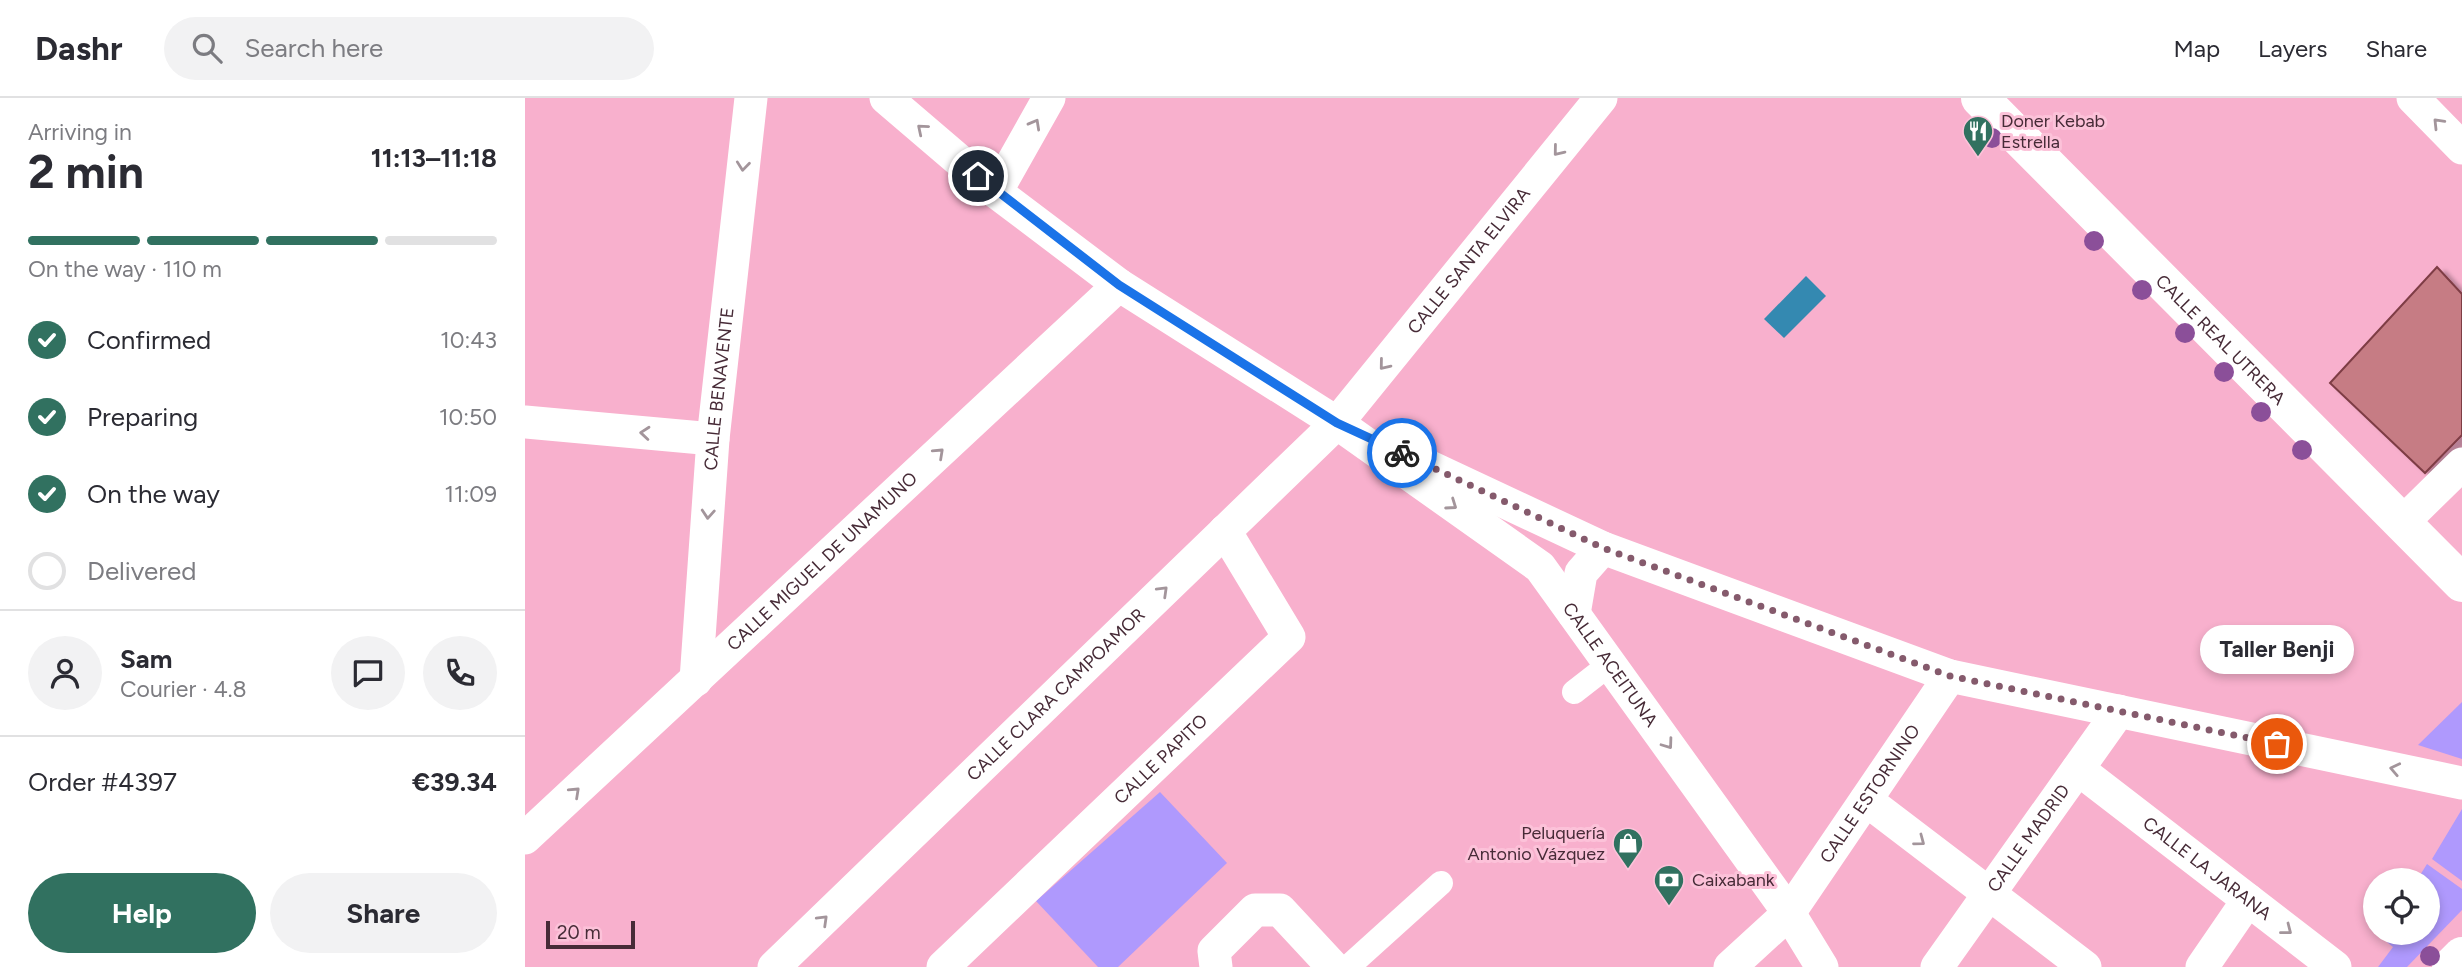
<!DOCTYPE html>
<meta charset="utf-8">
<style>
:root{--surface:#fff;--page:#f2f2f3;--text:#2b2b33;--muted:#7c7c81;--line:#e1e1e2;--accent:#317160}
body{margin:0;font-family:Figtree,sans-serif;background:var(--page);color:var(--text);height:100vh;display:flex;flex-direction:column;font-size:26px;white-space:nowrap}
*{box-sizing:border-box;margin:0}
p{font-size:23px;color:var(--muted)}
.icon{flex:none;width:38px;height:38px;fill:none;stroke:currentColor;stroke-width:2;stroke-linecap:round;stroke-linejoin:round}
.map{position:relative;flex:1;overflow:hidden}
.details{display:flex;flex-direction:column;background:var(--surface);width:525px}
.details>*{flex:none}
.controls{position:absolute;left:1838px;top:770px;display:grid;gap:14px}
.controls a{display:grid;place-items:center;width:77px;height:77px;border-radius:50%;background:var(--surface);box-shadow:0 4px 10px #0003;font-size:35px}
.scale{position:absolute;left:21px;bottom:18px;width:89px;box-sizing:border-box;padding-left:7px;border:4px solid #472b37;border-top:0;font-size:19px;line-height:24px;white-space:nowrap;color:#472b37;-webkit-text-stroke:5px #fcc2d9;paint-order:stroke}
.pin{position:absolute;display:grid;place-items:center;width:60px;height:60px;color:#fff;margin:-30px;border:4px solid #fff;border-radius:50%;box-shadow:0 2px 7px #0007}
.courier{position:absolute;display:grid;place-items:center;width:70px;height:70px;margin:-35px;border:5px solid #1a73e8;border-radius:50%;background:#fff;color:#222;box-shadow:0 2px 9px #0007}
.bubble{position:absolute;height:49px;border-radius:24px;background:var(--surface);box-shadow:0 4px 10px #0003;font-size:23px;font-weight:700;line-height:49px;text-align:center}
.overview em{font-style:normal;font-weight:700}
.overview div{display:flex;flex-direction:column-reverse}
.overview{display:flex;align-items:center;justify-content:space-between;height:119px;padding:0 28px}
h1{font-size:46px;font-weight:700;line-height:52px}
.bar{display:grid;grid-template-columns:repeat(4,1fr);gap:10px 7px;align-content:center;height:84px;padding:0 28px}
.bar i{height:9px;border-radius:5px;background:var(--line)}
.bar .current{background:var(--accent)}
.bar p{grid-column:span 4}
.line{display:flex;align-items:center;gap:18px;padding:0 28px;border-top:2px solid var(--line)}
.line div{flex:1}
.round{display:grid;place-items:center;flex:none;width:74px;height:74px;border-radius:37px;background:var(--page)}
ol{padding:0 28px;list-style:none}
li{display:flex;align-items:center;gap:21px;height:77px}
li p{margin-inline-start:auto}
li .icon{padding:7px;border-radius:50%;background:var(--accent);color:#fff;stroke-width:4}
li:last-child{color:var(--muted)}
li i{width:38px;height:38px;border:4px solid var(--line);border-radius:50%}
.cta{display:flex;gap:14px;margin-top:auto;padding:14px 28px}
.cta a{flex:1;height:80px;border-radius:42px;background:var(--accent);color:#fff;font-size:28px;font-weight:700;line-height:80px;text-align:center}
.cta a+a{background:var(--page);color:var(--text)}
header{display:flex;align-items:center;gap:42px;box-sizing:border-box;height:98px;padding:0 35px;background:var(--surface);border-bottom:2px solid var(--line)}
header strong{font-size:33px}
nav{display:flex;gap:38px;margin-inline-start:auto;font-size:24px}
.search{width:490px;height:63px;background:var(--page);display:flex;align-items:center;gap:18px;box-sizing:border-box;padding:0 24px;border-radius:38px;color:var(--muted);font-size:26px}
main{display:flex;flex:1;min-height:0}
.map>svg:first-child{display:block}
.green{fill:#af99fd}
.water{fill:#3489b1}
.building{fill:#c67c84;stroke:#7e3c45;stroke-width:2;filter:url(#shadow)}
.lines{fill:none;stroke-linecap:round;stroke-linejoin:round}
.pedestrian{stroke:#fff;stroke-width:24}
.minor{stroke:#fff;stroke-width:33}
.tertiary{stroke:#fff;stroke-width:38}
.primary{stroke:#fff;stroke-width:38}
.tree{fill:#8b4f99}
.oneway{stroke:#a3959b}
.done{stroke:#855a6c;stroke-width:7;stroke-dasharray:0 12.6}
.route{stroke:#1a73e8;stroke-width:9}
.labels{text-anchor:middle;stroke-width:6;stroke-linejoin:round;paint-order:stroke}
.poi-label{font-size:18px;fill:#472b37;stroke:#fcc2d9;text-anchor:start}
.street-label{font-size:18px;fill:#472b37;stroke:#fcc2d9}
</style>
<header>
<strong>Dashr</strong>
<div class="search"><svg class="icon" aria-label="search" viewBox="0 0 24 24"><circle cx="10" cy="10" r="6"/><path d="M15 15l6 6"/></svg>Search here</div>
<nav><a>Map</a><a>Layers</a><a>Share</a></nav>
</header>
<main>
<section class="details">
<div class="overview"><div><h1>2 min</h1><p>Arriving in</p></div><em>11:13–11:18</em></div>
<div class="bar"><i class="current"></i><i class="current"></i><i class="current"></i><i></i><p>On the way · 110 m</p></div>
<ol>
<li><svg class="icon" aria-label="check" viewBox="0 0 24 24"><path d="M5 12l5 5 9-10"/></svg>Confirmed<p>10:43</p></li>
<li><svg class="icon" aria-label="check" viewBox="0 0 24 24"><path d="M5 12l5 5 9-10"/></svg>Preparing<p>10:50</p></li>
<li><svg class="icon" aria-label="check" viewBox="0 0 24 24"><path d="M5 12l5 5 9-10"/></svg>On the way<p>11:09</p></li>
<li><i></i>Delivered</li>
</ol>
<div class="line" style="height:126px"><a class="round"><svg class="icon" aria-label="person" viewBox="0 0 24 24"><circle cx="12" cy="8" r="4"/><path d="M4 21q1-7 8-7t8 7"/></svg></a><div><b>Sam</b><p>Courier · 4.8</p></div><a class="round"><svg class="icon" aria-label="chat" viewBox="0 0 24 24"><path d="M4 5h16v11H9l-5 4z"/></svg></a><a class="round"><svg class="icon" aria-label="phone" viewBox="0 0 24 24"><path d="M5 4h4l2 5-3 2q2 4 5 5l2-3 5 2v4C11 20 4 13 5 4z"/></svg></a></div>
<div class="line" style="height:91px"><div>Order #4397</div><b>€39.34</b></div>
<div class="cta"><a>Help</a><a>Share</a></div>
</section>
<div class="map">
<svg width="1937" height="869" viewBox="0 0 1937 869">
<defs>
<filter id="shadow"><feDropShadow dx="8" dy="4.5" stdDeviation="2" flood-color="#0004"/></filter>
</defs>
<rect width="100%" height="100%" fill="#f8b0cd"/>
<g class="green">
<polygon points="1937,604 1937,661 1893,647"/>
<polygon points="635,694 702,765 593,869 573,869 511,803"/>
<polygon points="1937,711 1937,783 1907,761"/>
<polygon points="1902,766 1937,791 1937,812 1882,869 1853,869 1868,849 1857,840 1860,835 1902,835 1902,782 1892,782"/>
</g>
<polygon class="water" points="1281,178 1301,198 1259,240 1239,221"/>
<polygon class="building" points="1912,169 1937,196 1937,337 1900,375 1805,285"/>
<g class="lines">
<g class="pedestrian">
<polyline points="1049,594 1085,566"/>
<polyline points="823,869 916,785"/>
</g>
<g class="minor">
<path id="s1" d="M361,0l110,94 123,93 218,138 203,144 249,346 33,54"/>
<polyline points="1888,0 1937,50"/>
<polyline points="471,94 524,0"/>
<polyline points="0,324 188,341"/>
<polyline points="890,362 1078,450 1425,578 1937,685"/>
<polyline points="1877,425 1937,366"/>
<polyline points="1049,516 1056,475 1078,450"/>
<path id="s2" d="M171,582l17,-241 38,-341"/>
<path id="s3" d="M1553,671l257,198"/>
<polyline points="1341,702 1560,869"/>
<path id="s4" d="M0,740l594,-553"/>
<path id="s5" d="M249,869l563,-544 264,-325"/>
<path id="s6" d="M418,869l346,-330 -64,-106"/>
<polyline points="691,869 689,853 730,812 755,812 808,869"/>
<path id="s7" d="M1205,869l59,-54 161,-237"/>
<path id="s8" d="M1412,869l182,-256"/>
<polyline points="1677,869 1723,802"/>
</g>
<path class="tertiary" id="s9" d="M1455,0l482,485"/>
<polyline class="primary" points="1926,869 1937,858"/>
</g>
<g class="tree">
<circle cx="1467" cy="40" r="10"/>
<circle cx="1569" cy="143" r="10"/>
<circle cx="1617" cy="192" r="10"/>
<circle cx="1660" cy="235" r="10"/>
<circle cx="1699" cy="274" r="10"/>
<circle cx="1736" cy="314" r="10"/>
<circle cx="1777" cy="352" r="10"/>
<circle cx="1905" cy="858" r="10"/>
</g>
<defs><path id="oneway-chevron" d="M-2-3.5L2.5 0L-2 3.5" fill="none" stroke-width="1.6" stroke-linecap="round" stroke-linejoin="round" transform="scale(1.75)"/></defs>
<g class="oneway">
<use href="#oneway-chevron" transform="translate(1913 25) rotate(-134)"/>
<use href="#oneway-chevron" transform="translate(510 26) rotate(-61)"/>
<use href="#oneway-chevron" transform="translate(397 31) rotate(-140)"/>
<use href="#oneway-chevron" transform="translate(1033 53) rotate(129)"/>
<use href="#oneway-chevron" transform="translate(218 68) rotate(96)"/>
<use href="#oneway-chevron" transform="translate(859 267) rotate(129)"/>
<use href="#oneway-chevron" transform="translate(120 335) rotate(-175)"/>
<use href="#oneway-chevron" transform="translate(414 355) rotate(-43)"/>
<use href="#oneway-chevron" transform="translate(927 407) rotate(35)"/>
<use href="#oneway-chevron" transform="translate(183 416) rotate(94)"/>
<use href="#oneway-chevron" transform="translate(638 493) rotate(-44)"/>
<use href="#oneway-chevron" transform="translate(1143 646) rotate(54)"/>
<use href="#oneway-chevron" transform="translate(1870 671) rotate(-168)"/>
<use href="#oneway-chevron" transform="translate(50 694) rotate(-43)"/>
<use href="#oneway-chevron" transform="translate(1395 743) rotate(37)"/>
<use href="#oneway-chevron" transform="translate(298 822) rotate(-44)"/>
<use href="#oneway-chevron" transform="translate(1762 832) rotate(38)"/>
</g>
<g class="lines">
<polyline class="done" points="877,355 1078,450 1425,578 1752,646"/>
<polyline class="route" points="453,78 594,187 812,325 877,355"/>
</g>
<defs>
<g id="restaurant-pin" transform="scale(1.575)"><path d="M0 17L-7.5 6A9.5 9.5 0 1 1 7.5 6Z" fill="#317160" stroke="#fcc2d9"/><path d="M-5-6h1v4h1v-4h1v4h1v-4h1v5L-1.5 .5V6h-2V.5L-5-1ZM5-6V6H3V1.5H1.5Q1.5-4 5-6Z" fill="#fff"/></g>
<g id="shop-pin" transform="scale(1.575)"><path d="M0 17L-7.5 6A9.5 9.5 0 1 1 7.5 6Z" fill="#317160" stroke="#fcc2d9"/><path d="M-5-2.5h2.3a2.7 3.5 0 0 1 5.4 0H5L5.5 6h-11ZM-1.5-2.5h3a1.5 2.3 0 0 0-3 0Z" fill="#fff"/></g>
<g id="bank-pin" transform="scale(1.575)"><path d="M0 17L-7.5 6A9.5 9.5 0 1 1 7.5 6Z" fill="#317160" stroke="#fcc2d9"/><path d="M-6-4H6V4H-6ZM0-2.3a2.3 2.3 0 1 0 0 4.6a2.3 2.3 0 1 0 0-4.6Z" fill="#fff"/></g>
</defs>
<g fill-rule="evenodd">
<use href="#restaurant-pin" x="1453" y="33"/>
<use href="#shop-pin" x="1103" y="745"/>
<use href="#bank-pin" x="1144" y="782"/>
</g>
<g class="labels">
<g class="poi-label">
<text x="1476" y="29">Doner Kebab<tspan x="1476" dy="21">Estrella</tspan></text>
<text x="1080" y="741" text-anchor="end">Peluquería<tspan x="1080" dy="21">Antonio Vázquez</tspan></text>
<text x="1167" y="788">Caixabank</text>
</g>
<g class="street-label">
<text dy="6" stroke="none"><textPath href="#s5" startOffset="992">CALLE SANTA ELVIRA</textPath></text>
<text dy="6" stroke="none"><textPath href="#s9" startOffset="341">CALLE REAL UTRERA</textPath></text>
<text dy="6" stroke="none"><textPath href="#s2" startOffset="292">CALLE BENAVENTE</textPath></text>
<text dy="6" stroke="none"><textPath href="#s4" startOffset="406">CALLE MIGUEL DE UNAMUNO</textPath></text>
<text dy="6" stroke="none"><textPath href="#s1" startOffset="926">CALLE ACEITUNA</textPath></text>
<text dy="6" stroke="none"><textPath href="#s5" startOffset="392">CALLE CLARA CAMPOAMOR</textPath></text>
<text dy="6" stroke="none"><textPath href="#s6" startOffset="301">CALLE PAPITO</textPath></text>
<text dy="6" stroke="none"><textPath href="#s7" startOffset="224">CALLE ESTORNINO</textPath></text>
<text dy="6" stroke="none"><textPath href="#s8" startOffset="158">CALLE MADRID</textPath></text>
<text dy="6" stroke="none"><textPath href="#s3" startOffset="163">CALLE LA JARANA</textPath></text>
</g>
</g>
</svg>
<div class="controls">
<a><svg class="icon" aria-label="locate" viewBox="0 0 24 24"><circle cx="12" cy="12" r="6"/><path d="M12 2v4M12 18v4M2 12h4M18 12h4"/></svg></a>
</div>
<div class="scale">20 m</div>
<div class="pin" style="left:1752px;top:646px;background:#ea580c"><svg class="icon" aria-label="bag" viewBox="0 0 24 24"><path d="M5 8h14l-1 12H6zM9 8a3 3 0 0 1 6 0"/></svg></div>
<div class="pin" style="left:453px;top:78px;background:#1f2937"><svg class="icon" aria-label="home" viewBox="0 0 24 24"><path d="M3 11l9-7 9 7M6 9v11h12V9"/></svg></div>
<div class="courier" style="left:877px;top:355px"><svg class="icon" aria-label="bike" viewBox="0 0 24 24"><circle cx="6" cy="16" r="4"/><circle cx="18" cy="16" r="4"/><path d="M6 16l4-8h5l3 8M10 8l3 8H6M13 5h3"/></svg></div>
<div class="bubble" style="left:1675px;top:527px;width:154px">Taller Benji</div>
</div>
</main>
